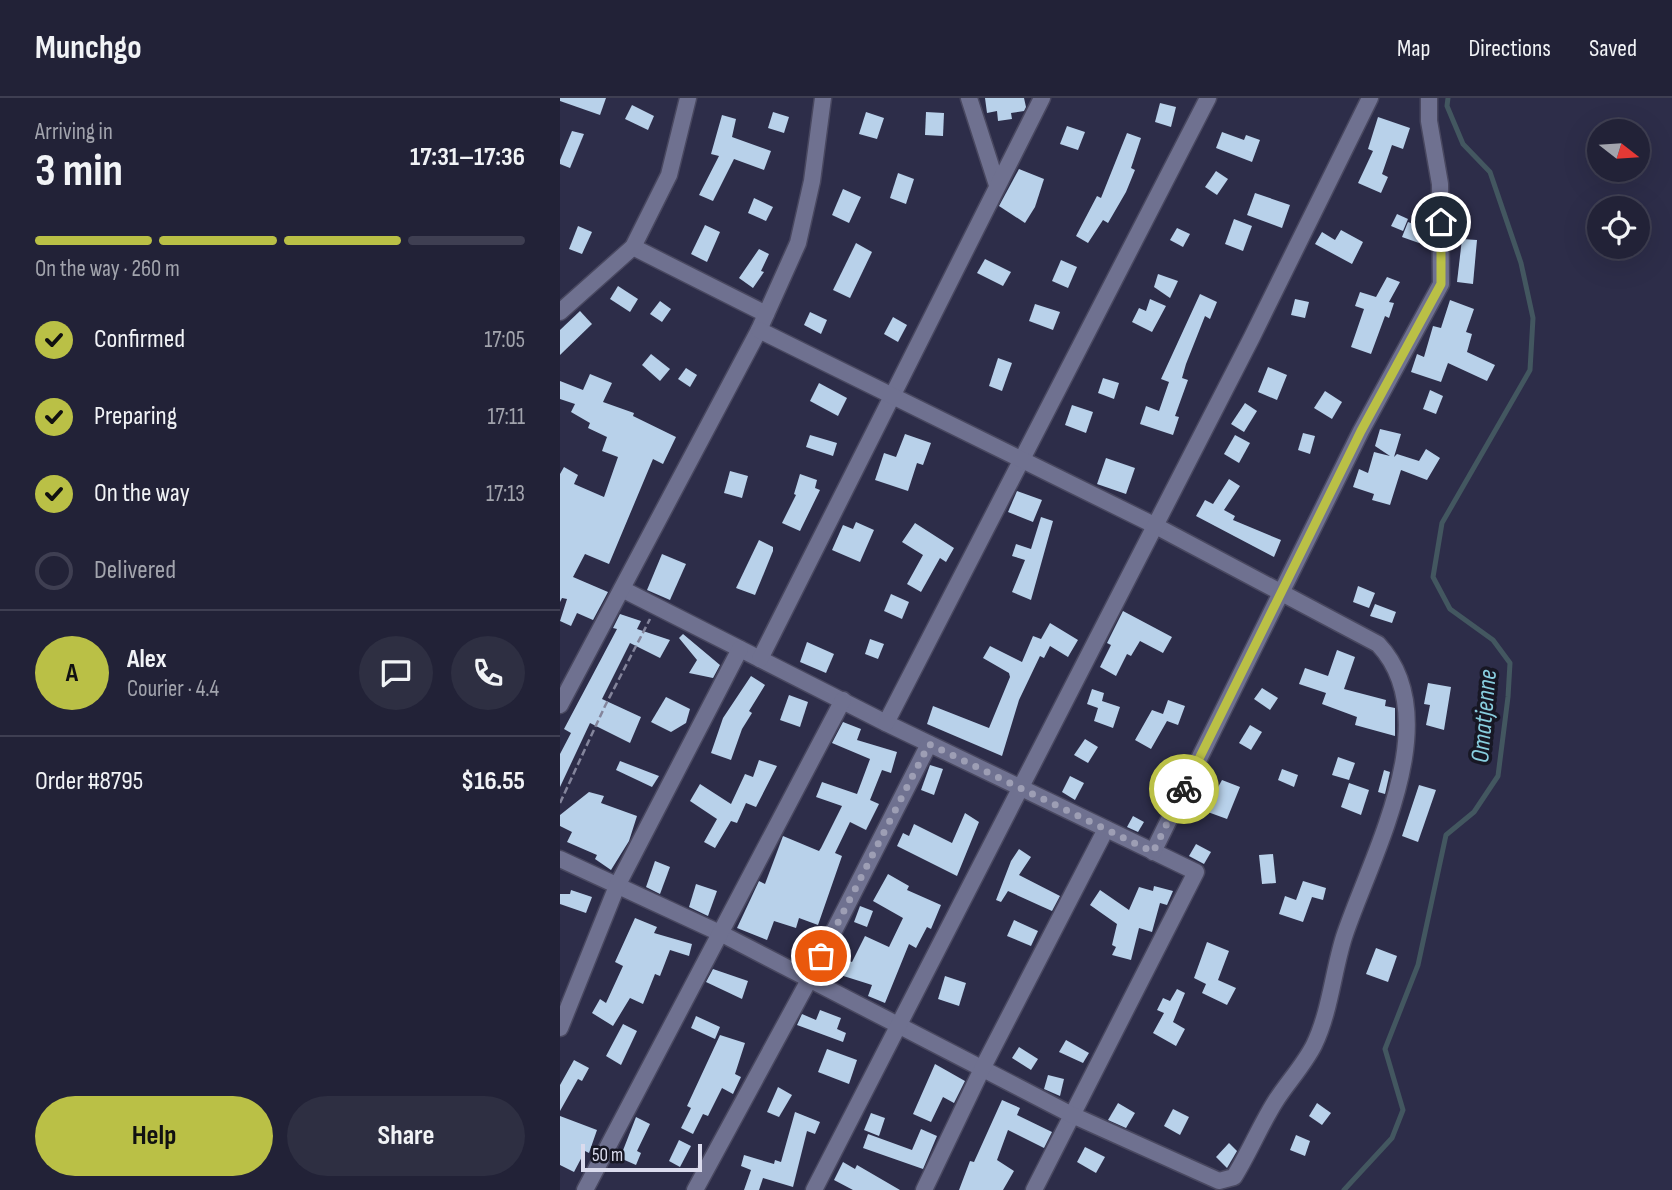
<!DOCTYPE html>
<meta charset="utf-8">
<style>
:root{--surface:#222237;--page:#2e2f42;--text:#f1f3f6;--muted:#a2a4ad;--line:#3f3f52;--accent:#bac046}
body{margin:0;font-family:"Sofia Sans Condensed",sans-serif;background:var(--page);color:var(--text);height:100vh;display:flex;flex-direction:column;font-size:26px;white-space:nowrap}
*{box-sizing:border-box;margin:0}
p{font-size:23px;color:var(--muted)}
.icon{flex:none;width:38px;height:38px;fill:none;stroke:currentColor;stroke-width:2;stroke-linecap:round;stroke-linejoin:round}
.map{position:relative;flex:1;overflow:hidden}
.details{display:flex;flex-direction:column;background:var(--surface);width:560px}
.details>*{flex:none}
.needle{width:46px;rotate:107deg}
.buttons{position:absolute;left:1027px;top:21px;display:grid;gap:14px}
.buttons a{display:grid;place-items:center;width:63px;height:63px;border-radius:50%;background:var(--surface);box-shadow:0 7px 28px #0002,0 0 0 2px var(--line);font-size:35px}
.scale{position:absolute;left:21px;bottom:18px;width:121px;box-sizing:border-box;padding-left:7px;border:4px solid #dadbed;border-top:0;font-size:19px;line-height:24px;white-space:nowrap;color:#dadbed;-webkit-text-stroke:5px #171724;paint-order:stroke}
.pin{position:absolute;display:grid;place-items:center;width:60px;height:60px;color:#fff;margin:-30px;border:4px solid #fff;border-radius:50%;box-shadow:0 2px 7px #0007}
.courier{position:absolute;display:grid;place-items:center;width:70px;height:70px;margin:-35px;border:5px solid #bac046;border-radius:50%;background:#fff;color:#222;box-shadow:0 2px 9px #0007}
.summary em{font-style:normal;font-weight:700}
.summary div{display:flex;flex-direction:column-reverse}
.summary{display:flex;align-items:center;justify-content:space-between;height:119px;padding:0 35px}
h1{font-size:46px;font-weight:700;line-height:52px}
.bar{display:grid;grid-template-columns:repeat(4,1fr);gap:10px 7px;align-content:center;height:84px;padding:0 35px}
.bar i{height:9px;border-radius:5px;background:var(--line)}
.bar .active{background:var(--accent)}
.bar p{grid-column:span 4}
.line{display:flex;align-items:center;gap:18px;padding:0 35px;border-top:2px solid var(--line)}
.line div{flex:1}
.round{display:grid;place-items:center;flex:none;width:74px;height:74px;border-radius:37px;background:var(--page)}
ol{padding:0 35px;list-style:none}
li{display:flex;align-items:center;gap:21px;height:77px}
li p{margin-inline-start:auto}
li .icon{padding:7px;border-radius:50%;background:var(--accent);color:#111;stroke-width:4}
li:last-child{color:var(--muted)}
li i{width:38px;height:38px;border:4px solid var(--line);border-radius:50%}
.button{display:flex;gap:14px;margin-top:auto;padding:14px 35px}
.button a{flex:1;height:80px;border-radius:42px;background:var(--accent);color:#111;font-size:28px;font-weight:700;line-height:80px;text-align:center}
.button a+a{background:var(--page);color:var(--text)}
header{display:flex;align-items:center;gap:42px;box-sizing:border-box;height:98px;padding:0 35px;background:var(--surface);border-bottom:2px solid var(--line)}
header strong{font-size:33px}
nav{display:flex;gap:38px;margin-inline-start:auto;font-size:24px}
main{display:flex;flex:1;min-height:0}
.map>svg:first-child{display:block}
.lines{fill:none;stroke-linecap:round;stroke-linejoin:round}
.stream{stroke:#435760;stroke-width:5}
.building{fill:#b8d1ea}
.street-casing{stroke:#494860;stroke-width:19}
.path{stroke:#84859c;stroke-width:2.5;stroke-dasharray:7 3.5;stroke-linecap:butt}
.street{stroke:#6f7190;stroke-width:16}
.done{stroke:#9d9eb4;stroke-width:7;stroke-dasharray:0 12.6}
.route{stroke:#bac046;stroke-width:9}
.labels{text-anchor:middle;stroke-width:7;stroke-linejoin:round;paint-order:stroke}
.water-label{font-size:26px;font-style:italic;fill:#88cedf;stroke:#171724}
</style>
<header>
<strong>Munchgo</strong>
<nav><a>Map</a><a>Directions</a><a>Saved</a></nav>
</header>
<main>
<section class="details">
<div class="summary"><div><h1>3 min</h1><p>Arriving in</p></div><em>17:31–17:36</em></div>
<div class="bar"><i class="active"></i><i class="active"></i><i class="active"></i><i></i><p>On the way · 260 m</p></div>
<ol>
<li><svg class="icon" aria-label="check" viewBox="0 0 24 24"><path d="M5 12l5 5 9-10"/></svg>Confirmed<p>17:05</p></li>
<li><svg class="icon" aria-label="check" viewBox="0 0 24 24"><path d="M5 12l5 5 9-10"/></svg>Preparing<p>17:11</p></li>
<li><svg class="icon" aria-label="check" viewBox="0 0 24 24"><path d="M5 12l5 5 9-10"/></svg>On the way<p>17:13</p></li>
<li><i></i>Delivered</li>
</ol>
<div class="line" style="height:126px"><b class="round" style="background:var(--accent);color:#111">A</b><div><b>Alex</b><p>Courier · 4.4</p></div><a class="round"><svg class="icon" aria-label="chat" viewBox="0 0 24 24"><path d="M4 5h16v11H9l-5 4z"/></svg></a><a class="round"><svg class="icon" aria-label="phone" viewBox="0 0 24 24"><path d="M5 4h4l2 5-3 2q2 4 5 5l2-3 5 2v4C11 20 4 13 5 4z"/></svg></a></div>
<div class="line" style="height:91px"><div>Order #8795</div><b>$16.55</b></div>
<div class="button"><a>Help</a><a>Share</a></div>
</section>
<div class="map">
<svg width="1112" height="1092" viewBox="0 0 1112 1092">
<rect width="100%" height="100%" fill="#2d2d49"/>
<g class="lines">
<polyline class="stream" points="784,1092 832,1040 843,1012 825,951 858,867 886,737 914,714 938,678 948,599 950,565 933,542 890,511 873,479 882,425 970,272 973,220 961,165 930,74 903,46 887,8 888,0"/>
</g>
<g class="building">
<polygon points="0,0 46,0 40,17 0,3"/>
<polygon points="425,0 464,0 466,9 464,13 451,15 452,21 438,23 437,13 427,15"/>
<polygon points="600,5 616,9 611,29 595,24"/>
<polygon points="72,7 94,18 88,32 65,21"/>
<polygon points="213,14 229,19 224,35 208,30"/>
<polygon points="306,14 324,20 317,41 299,36"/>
<polygon points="366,14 384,15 383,38 365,37"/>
<polygon points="162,17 176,21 172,39 211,53 204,72 174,61 153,103 139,97 159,58 151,56"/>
<polygon points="818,19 850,30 843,51 832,47 822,76 828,79 821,95 798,85 813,53 808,51"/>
<polygon points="507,28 525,34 518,52 500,46"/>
<polygon points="12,33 24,36 10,70 0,66 0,62"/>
<polygon points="662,34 684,42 686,37 700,42 692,64 656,50"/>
<polygon points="567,35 581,40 571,70 575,72 566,94 548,125 543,122 528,145 516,138 537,98 541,100"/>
<polygon points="459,71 484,81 475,109 465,125 439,108"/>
<polygon points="656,73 668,81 657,97 645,89"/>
<polygon points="338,75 354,81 346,106 330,100"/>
<polygon points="283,91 301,99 289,125 272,117"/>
<polygon points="695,95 730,107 722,130 687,117"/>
<polygon points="194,100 213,109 206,123 188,115"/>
<polygon points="837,116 848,121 843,133 831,128"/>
<polygon points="674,121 692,128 683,153 665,146"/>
<polygon points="848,124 864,130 859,145 842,139"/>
<polygon points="145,127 160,134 147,164 131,156"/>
<polygon points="18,128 32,134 22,156 9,151"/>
<polygon points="617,130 630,136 623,149 610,142"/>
<polygon points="781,132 803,144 792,166 755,146 762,134 775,142"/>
<polygon points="902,141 917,142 913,186 897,184"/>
<polygon points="296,145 312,154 290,200 273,192"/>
<polygon points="199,151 209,156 201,173 204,174 193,190 179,180"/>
<polygon points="425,161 451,174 443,188 417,175"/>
<polygon points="501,162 517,169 508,190 492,183"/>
<polygon points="598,176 618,183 610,200 594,189"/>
<polygon points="827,179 840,184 829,204 834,205 829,220 825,218 811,256 791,249 804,211 795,208 800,194 816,199"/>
<polygon points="58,188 78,201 70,214 50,201"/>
<polygon points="640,196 657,204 650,221 645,218 626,266 622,280 628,282 615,318 619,319 613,337 580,326 586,308 599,313 609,284 601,281"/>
<polygon points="590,201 606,208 592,234 572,224 579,210 586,213"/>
<polygon points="735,201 749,204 745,220 731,217"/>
<polygon points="890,202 914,211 906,234 912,236 907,254 935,267 927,283 888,265 881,284 851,274 857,256 864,259 873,228 881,230"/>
<polygon points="100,203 111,211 102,224 90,216"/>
<polygon points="475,206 500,214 493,232 469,223"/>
<polygon points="20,213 32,226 0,257 0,232"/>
<polygon points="250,214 267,222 261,236 244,227"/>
<polygon points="333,219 347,227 338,244 324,236"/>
<polygon points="91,256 110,271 100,283 82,267"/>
<polygon points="438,260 452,265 442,293 429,288"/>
<polygon points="708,269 727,277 717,302 698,294"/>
<polygon points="126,270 137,277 130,289 118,281"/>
<polygon points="30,276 52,285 43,304 74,315 73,318 116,339 103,366 93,361 49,466 25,456 13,479 48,494 33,522 17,515 11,528 0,523 7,501 2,500 0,504 0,376 4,369 18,377 14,386 44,399 58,359 42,353 47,339 28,330 30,325 11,314 15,306 0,301 0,283 23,292"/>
<polygon points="543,280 559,285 554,301 538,295"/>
<polygon points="259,285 287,300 278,318 250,303"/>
<polygon points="870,292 883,298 876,316 863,311"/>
<polygon points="765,293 782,304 772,321 754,310"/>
<polygon points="685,305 697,313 684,334 671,326"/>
<polygon points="512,307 533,314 526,335 505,327"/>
<polygon points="820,331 841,336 834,359 837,356 859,363 866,351 880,360 867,382 841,372 830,407 812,402 814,396 793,389 799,371 808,375 814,354 830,358 815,348"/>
<polygon points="743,335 755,338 750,356 738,352"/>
<polygon points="345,336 371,345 363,367 357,365 348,393 315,382 324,355 336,359"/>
<polygon points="250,337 277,345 273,358 246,349"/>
<polygon points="675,337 690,345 679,365 664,356"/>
<polygon points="546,360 575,370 566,396 537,386"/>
<polygon points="170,373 188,378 182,400 164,395"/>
<polygon points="240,376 257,382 255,390 260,392 240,433 222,425 236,397 234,396"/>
<polygon points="669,381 680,388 664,412 675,418 673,422 721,442 714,459 636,418 645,402 653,406"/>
<polygon points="457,393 482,402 473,424 448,414"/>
<polygon points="481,419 493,423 471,502 452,494 465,462 452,458 456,446 471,451"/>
<polygon points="296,424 314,432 300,464 272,452 283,427 293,431"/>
<polygon points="355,425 394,450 386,464 380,460 361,494 347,486 363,457 342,444"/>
<polygon points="199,442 213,449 213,453 195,497 176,490"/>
<polygon points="102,456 126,466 110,502 87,492"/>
<polygon points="798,488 815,495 809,510 793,504"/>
<polygon points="331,496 349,504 342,521 324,513"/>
<polygon points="815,506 836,514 832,525 810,518"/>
<polygon points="563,513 612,539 603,555 580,543 571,558 567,556 556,578 540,569 551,547 547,545"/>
<polygon points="60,516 81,523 77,531 110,542 100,560 70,545 42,601 81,619 70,645 30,625 0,689 0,656 11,635 4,631 57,531 53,530"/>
<polygon points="490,525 518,542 508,559 490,548 484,560 480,558 459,602 442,658 367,626 373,608 429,630 450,579 449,575 423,560 430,548 462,564 473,538 481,541"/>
<polygon points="123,536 160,567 153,580 129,575 137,562 119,540"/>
<polygon points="310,541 324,546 318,561 305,556"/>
<polygon points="247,544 274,556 266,575 240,564"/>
<polygon points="777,552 795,559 784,591 826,602 825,608 835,610 835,638 795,627 797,619 762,606 766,595 739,586 745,570 768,578"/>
<polygon points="191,578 205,587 189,613 192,615 182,631 171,662 151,655 163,620"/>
<polygon points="868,585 891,589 884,632 866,627 870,607 864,606"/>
<polygon points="702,590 718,600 710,612 694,601"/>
<polygon points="532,591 544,595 542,603 560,609 553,630 534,623 538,610 527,606"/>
<polygon points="229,597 248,604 240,629 220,622"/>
<polygon points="106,599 130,611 126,625 111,634 91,624"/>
<polygon points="608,602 625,608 618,627 607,623 591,651 575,642 592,612 603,616"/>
<polygon points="283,624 301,631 297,642 337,654 331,675 322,672 310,702 319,706 306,732 290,724 275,755 282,758 258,827 239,820 236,830 214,823 207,842 177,830 199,783 205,786 223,738 259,753 261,750 282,708 256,699 262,684 297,696 310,661 272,645"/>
<polygon points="690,627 702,634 691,652 679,645"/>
<polygon points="525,641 538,649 528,665 514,657"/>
<polygon points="778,659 795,665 789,682 772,677"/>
<polygon points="199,662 217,668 196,709 186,705 177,725 171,723 155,750 144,744 157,721 130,703 140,686 171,706 185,676 193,679"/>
<polygon points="60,663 99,678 92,689 56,672"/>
<polygon points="370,667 383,671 374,697 361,692"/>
<polygon points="722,671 738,677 734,689 718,682"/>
<polygon points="824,672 830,674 825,696 818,694"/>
<polygon points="510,678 524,685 515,702 502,694"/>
<polygon points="662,682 680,689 667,721 645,713"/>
<polygon points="789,685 809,692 801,717 781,709"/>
<polygon points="859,687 876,692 858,744 842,738"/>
<polygon points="29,694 44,698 41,705 77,718 69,743 51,772 35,761 37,757 7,744 12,734 0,728 0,717"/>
<polygon points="405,715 419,724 397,778 337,748 343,735 349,738 354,726 392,745"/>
<polygon points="573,718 584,724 578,734 567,729"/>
<polygon points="636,746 651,754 644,766 629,758"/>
<polygon points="459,751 471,759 459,777 500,798 492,813 448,793 441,804 436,802 451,763"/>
<polygon points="713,756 716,785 702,786 699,757"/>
<polygon points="95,763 110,769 100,796 86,789"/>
<polygon points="328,776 349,788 347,792 381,807 371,831 367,829 356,850 349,846 325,905 308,898 312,887 274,875 279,860 292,864 305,838 329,849 343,820 313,803"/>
<polygon points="743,783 766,790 763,802 752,799 743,824 719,816 725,798 736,802"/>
<polygon points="136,786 157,793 148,818 129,809"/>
<polygon points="594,788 613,793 607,807 600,805 592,834 579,830 571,862 552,857 556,849 552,847 557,826 530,807 540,792 569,812 579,789 593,793"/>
<polygon points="11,792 32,799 26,815 0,806 0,796 10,796"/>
<polygon points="300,808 313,813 307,829 294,824"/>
<polygon points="75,820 97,829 94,835 132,846 129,858 110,852 100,878 95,876 83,906 70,900 53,928 32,915 40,901 46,905 63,868 55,864"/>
<polygon points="454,822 478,833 471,848 447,838"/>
<polygon points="647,844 669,853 658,882 676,890 667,907 642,895 646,886 634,880"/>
<polygon points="816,850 837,858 828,884 806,876"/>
<polygon points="153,871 188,883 182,901 146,884"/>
<polygon points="385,878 406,885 399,908 378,901"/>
<polygon points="617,891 625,895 613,924 625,931 616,948 593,935 604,915 597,912 603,900 610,903"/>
<polygon points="260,912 281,920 277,931 286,935 283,944 237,927 242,916 256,922"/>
<polygon points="136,918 160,929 155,941 131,930"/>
<polygon points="63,926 77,933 61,967 46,958"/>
<polygon points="160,937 185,945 175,976 181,979 173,996 162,990 148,1018 143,1016 133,1036 121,1030 131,1010 127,1008"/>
<polygon points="506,942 529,955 523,965 499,954"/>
<polygon points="459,949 478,961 471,972 452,960"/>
<polygon points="267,951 297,962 289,986 258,974"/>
<polygon points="14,962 29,970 22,983 18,981 0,1013 0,987"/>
<polygon points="375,966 405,983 394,1005 383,999 371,1024 353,1016"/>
<polygon points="488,977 504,981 500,998 484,991"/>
<polygon points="218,989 232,997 219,1019 207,1014"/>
<polygon points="442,1002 460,1010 457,1017 492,1034 484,1050 448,1032 437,1062 454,1073 443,1092 399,1092 410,1063 414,1064"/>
<polygon points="558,1005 575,1015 566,1030 548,1022"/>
<polygon points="757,1005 771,1015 762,1027 749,1018"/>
<polygon points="613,1011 629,1019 620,1037 604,1028"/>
<polygon points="235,1014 260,1024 255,1036 247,1033 233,1089 203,1080 199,1092 184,1092 191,1072 181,1068 184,1057 214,1066 215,1062 221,1064"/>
<polygon points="311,1015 325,1020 319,1038 304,1032"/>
<polygon points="0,1018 37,1032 29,1055 25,1053 14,1074 0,1067"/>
<polygon points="76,1019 90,1026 77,1053 81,1055 76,1067 60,1060"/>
<polygon points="361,1031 377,1038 363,1071 303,1050 308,1036 352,1052"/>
<polygon points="736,1037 750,1043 745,1058 730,1052"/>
<polygon points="119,1042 131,1048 120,1069 109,1063"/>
<polygon points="669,1045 677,1053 667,1070 656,1059"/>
<polygon points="525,1049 545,1059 536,1075 517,1064"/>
<polygon points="283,1064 295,1071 297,1067 340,1092 293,1092 274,1082"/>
</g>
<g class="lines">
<g class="street-casing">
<g id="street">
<polyline points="409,0 437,87"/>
<polyline points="73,149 206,216"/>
<polyline points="0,214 73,149 109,77 128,0"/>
<polyline points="62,491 326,625 636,774 474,1092"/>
<polyline points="200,561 482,0"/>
<polyline points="0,607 199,232 238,145 252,83 263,0"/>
<polyline points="326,625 648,0"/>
<polyline points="593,754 801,333 881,186 880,86 869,23 869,0"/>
<path d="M0,761l162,75 348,180 149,67 15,-4c15,-24 26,-51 41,-75 12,-19 29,-37 39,-57 16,-33 19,-73 30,-108 26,-79 105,-218 34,-293l-224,-119 -395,-195"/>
<polyline points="0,930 57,788 180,551"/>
<polyline points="25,1092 283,602"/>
<polyline points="135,1092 249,882 369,646"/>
<polyline points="254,1092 692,239 810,0"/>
<polyline points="364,1092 422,971 546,731"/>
</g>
</g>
<polyline class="path" points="0,705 45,608 90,521"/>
<use href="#street" class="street"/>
</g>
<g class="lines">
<polyline class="done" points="261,858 369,646 593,754 624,691"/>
<polyline class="route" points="624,691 801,333 881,186 881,124"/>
</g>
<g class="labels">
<g class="water-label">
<text transform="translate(923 618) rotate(-85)" y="9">Omatjenne</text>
</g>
</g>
</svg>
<div class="buttons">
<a><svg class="needle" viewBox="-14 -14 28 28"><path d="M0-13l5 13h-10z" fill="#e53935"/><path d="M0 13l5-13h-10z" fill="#a2a4ad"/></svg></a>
<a><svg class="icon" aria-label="locate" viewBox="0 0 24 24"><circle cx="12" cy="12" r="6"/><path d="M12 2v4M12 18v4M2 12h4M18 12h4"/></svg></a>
</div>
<div class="scale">50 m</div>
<div class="pin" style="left:261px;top:858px;background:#ea580c"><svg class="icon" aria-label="bag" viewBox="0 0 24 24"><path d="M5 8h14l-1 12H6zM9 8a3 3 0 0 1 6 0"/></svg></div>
<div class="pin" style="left:881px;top:124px;background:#1f2937"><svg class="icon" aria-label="home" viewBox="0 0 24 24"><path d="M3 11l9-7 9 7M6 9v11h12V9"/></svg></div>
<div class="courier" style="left:624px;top:691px"><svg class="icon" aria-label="bike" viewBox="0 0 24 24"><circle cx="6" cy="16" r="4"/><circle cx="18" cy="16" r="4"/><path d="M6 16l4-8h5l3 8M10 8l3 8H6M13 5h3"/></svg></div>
</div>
</main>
